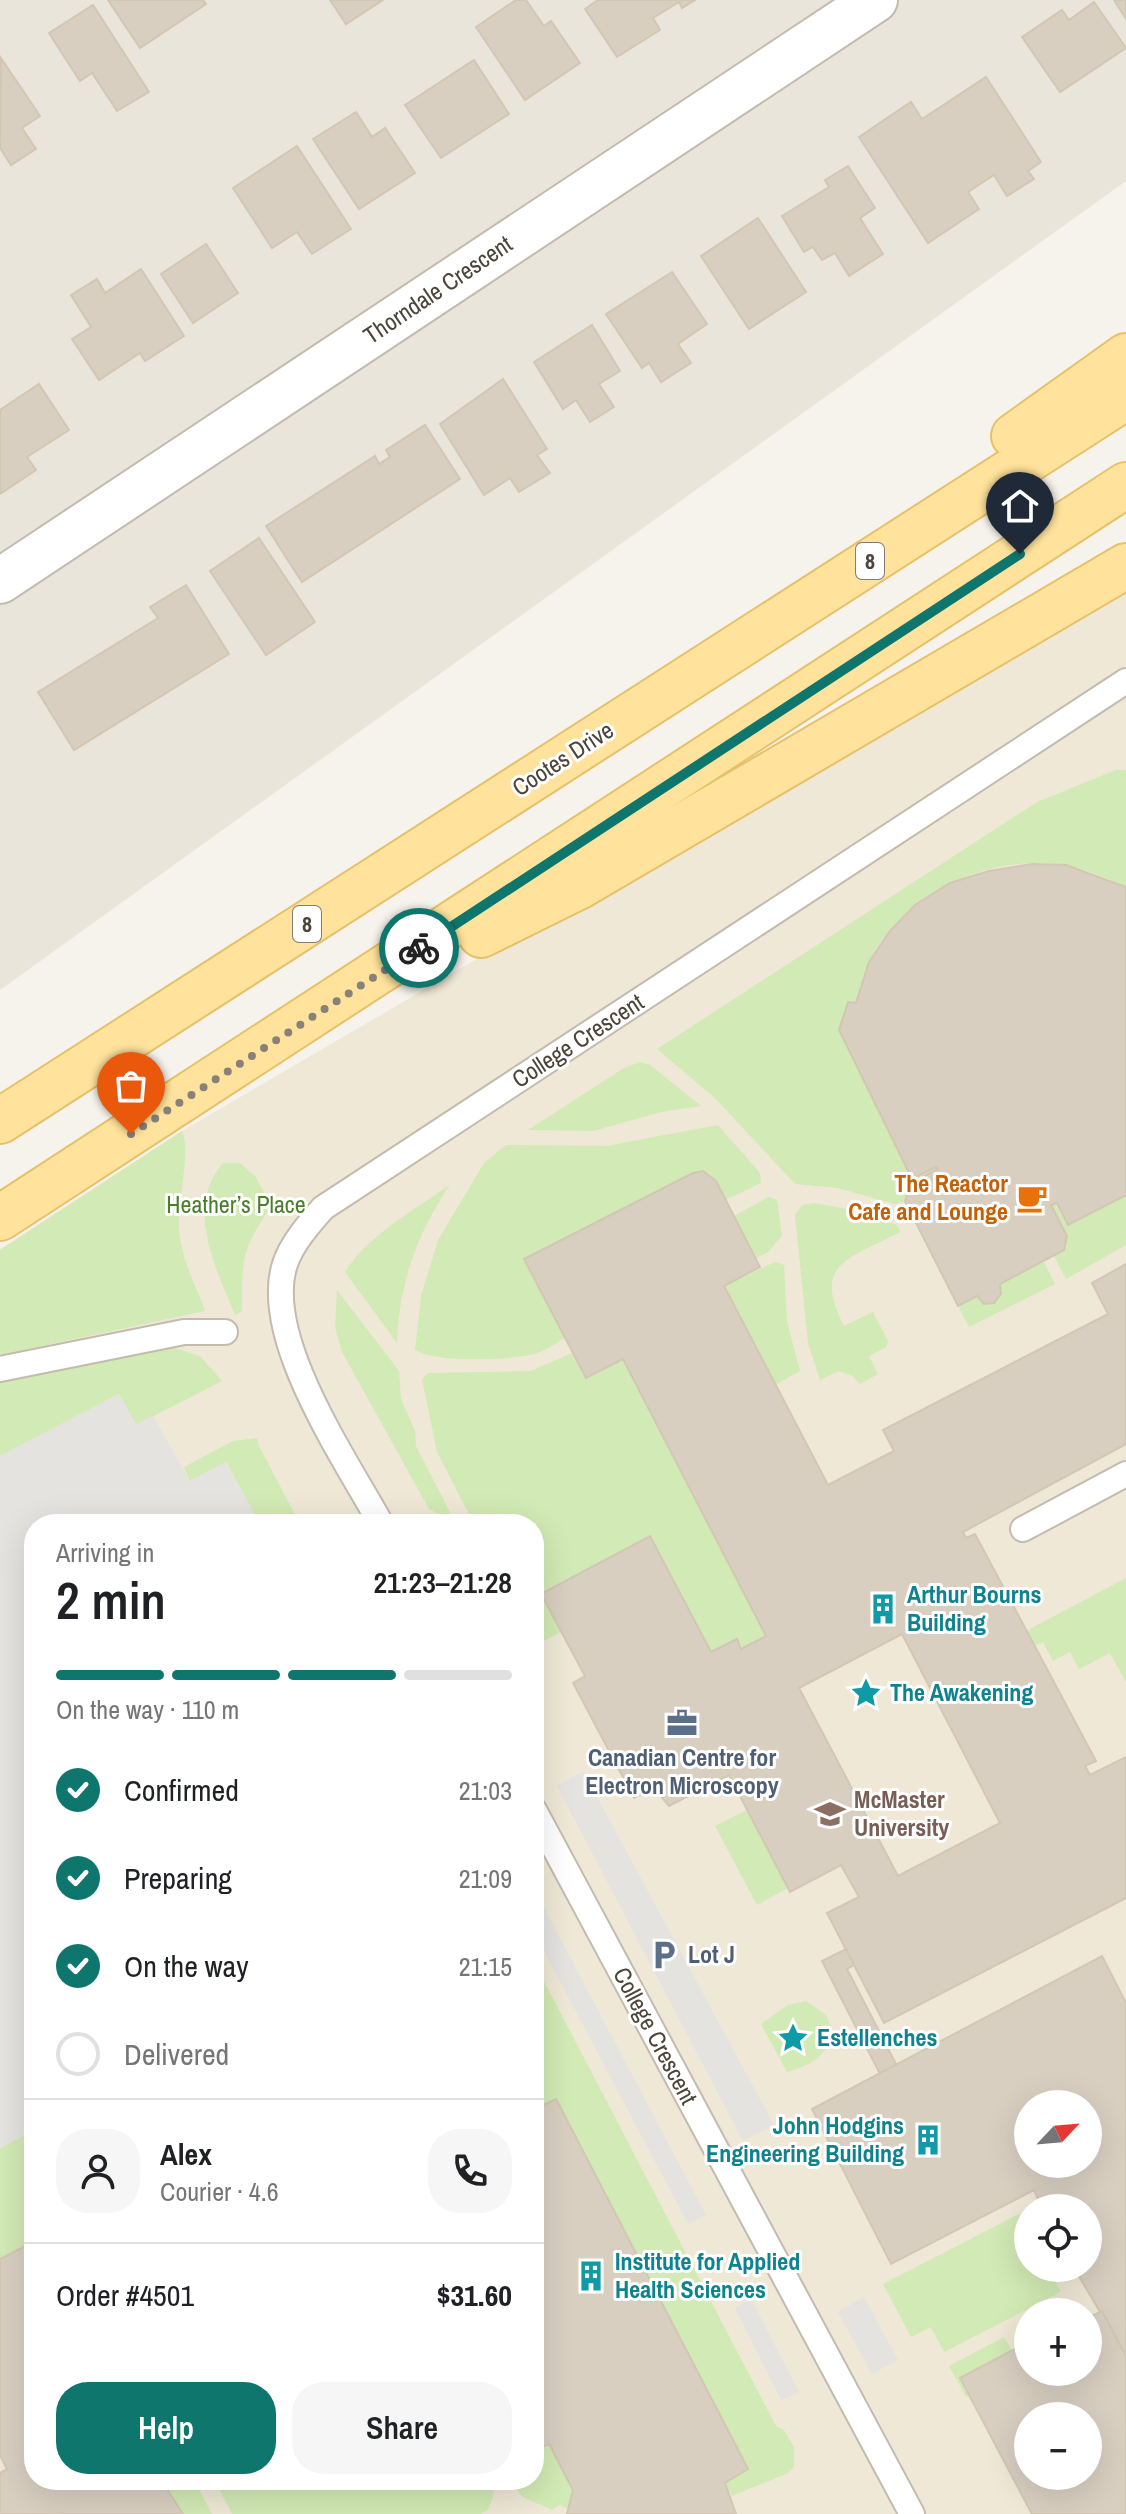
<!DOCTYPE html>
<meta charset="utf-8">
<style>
:root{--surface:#fff;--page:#f6f6f6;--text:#202124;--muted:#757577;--line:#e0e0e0;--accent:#0f766e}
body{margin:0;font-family:"Archivo Narrow",sans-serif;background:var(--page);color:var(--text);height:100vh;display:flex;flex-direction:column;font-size:30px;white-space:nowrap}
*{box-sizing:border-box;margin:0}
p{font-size:26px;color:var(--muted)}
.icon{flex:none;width:44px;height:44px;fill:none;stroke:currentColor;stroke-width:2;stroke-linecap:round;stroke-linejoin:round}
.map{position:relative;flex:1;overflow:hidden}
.drawer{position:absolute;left:24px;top:1514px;width:520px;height:976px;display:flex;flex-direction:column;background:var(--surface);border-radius:32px;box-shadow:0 8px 32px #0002}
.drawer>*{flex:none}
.needle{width:52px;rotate:64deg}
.tools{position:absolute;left:1014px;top:2090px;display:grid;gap:16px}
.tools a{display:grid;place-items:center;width:88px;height:88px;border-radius:50%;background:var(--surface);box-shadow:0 8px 32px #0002;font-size:40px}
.pin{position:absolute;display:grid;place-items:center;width:68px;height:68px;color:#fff;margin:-82px -34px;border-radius:50% 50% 50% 0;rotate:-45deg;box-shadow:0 0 8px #0007}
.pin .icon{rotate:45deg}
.courier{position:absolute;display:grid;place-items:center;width:80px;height:80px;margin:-40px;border:6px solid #0f766e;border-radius:50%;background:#fff;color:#222;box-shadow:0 2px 10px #0007}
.overview em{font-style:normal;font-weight:600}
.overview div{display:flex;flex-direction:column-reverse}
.overview{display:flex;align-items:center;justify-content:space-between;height:136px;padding:0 32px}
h1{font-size:52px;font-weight:600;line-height:60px}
.bar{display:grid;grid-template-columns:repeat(4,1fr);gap:12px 8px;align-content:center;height:96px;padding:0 32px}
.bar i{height:10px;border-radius:6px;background:var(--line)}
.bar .on{background:var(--accent)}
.bar p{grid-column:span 4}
.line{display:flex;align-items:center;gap:20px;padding:0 32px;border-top:2px solid var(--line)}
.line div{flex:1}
.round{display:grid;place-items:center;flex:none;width:84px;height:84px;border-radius:32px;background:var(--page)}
ol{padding:0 32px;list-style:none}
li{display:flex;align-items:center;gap:24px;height:88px}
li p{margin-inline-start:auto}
li .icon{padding:8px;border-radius:50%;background:var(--accent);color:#fff;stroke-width:4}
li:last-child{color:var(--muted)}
li i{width:44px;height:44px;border:4px solid var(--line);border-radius:50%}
.button{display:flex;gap:16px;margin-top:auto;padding:16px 32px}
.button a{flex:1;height:92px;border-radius:32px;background:var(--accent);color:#fff;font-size:32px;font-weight:600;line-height:92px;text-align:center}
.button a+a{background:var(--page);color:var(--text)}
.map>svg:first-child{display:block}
.residential{fill:#eae5da}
.education{fill:#efe8d6;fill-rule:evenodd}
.green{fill:#d2eab5}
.parking{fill:#e5e3e0}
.building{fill:#d8cfc1;stroke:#d3c7b4;stroke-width:2;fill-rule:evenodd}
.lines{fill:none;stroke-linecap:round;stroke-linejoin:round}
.lane-casing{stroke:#c2bbae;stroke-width:28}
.street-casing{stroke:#c2bbae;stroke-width:48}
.primary-casing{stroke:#e6c16a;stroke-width:48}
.lane{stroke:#fff;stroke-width:24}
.street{stroke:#fff;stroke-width:44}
.primary{stroke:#ffe39c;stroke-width:44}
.done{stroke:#878178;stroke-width:8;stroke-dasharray:0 14.4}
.route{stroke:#0f766e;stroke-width:10}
.labels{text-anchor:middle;stroke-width:6;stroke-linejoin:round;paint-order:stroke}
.shield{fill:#fff;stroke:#817c74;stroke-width:2}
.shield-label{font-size:22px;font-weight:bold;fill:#4b4439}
.street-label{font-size:24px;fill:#4b4439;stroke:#fff}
.food-label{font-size:24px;font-weight:bold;fill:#c56008;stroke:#fff;text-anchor:end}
.park-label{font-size:24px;fill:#4a7f2a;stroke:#fff}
.culture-label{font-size:24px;font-weight:bold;fill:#0d838f;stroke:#fff;text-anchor:start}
.service-label{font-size:24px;font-weight:bold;fill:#4e5e75;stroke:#fff}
.education-label{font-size:24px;font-weight:bold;fill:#785e54;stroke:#fff;text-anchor:start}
</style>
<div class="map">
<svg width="1126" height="2514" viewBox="0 0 1126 2514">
<rect width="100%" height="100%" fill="#f6f3ec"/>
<polygon class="residential" points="0,0 1126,0 1126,181 0,990"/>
<path class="education" d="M1126,580v1934h-1126v-1265l182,-118zM34,1524h500v956h-500zM1028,2104h60v60h-60zM1028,2208h60v60h-60zM1028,2312h60v60h-60zM1028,2416h60v60h-60z"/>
<g class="green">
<path d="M1116,770h10v117c-19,-9 -38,-17 -58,-21 -75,-15 -166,27 -199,96 -6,13 -9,28 -13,41l-9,-1 -8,28 73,148 24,-11 2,2 -27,14 -6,18 -10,3 -57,-16 -43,-4 -79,-85 -59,-50 380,-247z"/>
<polygon points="640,1062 650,1065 701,1106 661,1112 593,1131 528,1130 624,1068"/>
<path d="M718,1125l42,48 1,10 -36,17c-7,-16 -12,-31 -32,-27l-168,87 40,78c-10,6 -23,15 -35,17 -26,5 -92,8 -115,-5l6,-54 17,-56 46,-77 22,-18 100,1z"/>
<path d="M182,1131c10,21 -7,76 -2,107 3,24 17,50 25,73l-205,44v-105z"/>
<path d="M223,1163h17l16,14 15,30c-30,43 -29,52 -29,104l-7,4c-19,-48 -51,-107 -12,-152z"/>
<path d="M450,1185c-34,49 -51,100 -53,158l-52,-71c25,-38 67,-61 105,-87z"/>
<polygon points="1126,1195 1126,1245 1066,1279 1054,1256 1064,1250 1067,1236 1051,1205 1057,1203 1068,1225"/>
<polygon points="768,1197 777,1200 782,1236 768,1252 756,1258 734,1216"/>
<path d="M814,1203l38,7 45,15 3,7c-50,27 -89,30 -56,94l29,-14 15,29 -2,6 -17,9 9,18 -18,10 -7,-8 -14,-5 -19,9 -12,-37 -13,-128 7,-10z"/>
<polygon points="775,1262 784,1265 787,1322 800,1371 775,1385 724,1286"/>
<polygon points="1044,1262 1055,1284 969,1327 958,1306 977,1296 984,1304 994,1303 1001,1294 1000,1284"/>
<polygon points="337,1290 399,1371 401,1399 415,1431 416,1446 456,1524 429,1509 342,1352 335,1327"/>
<polygon points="168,1346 200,1356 222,1381 136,1425 119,1394 0,1456 0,1381"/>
<polygon points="572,1353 586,1378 623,1359 766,1636 741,1649 736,1639 711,1652 650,1536 541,1595 561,1632 542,1642 534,1628 534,1524 474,1524 437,1452 422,1379 428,1373 531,1371"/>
<polygon points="257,1438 259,1446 300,1524 260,1524 226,1462 190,1481 184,1467 233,1441"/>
<polygon points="1126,1578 1126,1682 1110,1653 1079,1669 1070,1652 1053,1661 1043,1642 1034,1646 1026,1631"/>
<polygon points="747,1810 788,1888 757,1905 715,1826"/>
<polygon points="534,1962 776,2426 784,2430 794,2447 794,2467 788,2473 732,2496 725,2483 748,2469 556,2100 537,2108 534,2102"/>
<path d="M806,2001l20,14 9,21c-12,21 -25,30 -48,36l-26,-48 27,-19z"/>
<polygon points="29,2133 34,2144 34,2243 0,2259 0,2148"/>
<polygon points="1021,2213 1028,2227 1028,2268 1049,2268 1061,2292 944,2352 931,2327 911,2337 883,2284"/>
<polygon points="1004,2337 1012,2351 966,2397 949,2366"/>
<polygon points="549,2444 573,2490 568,2509 559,2505 552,2510 523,2497 508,2480 534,2480 534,2451"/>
<polygon points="161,2480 194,2480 212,2514 183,2514"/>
<polygon points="214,2480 489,2480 494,2494 488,2510 481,2514 232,2514"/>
</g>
<g class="parking">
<polygon points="119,1394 136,1424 153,1416 190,1481 226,1462 260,1524 34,1524 34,2130 0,2148 0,1456"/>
<polygon points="583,1771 774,2125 743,2141 557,1786"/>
<polygon points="534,1889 706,2215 688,2224 534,1932"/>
<polygon points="864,2297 898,2360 872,2374 838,2312"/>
<polygon points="751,2299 799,2392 781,2400 735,2308"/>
</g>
<g class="building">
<polygon points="108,0 203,0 206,4 140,48"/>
<polygon points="330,0 383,0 346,24"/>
<polygon points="516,0 526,0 544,26 551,21 580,63 525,100 476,27"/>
<polygon points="598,0 695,0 682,8 679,2 653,18 660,30 617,57 585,9"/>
<polygon points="1114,0 1126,0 1126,19"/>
<polygon points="1094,2 1126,48 1060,92 1022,37 1062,10 1069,20"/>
<polygon points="93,5 149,92 117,111 92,73 80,81 49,33"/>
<polygon points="1,58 40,116 22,128 36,149 11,165 0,148"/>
<polygon points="474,60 509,114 441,158 405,105"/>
<polygon points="986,77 1041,162 1028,171 1034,179 1007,196 994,175 968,192 979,209 928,243 859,137 911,102 922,119"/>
<polygon points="356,112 372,137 385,128 415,173 359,209 313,139"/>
<polygon points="297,146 351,229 312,254 297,232 272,248 233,188"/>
<polygon points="848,166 875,208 860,218 883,254 849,276 835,253 822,260 813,247 804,252 782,216 829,187 825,180"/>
<polygon points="758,218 806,292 749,329 701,256"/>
<polygon points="206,244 238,293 193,323 161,274"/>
<polygon points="141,269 184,336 145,361 140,353 99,380 72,339 91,327 71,295 97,279 105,293"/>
<polygon points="672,272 707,324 678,344 691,363 661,382 649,363 642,368 606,314"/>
<polygon points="592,325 620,371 599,384 614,407 590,422 576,400 563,409 534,362"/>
<polygon points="503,379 547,449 537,455 550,473 519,492 510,478 484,495 440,424"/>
<polygon points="39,384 69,430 27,457 36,470 0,494 0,410"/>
<polygon points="425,425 460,479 302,582 266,526 375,456 379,464 390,457 386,450"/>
<polygon points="259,538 315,622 266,655 210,571"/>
<polygon points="186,585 229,654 74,750 38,692 158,618 150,607"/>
<polygon points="1032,864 1066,865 1126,887 1126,1195 1068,1225 1057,1203 1051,1205 1067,1236 1064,1250 1000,1284 1001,1294 994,1303 984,1304 977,1296 958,1306 905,1201 911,1183 938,1169 936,1167 912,1179 839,1030 848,1002 856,1003 869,962 890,931 915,905 950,883 989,871"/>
<path d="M703,1171l13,10 44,86 -36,19 104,199 66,-34 -11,-21 225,-116 -16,-31 34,-19v180l-163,88 3,6 9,-4 121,227 -11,5 5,9 36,-18v141l-242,125 -57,-110 32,-16 -18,-32 -51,27 -61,-117 -60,31 -15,-18 -20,10 -61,-115 12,-7 -44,-82 109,-58 61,116 26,-13 4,10 25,-13 -143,-277 -37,19 -62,-119 169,-86zM902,1634l98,189 -102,53 -99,-188z"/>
<polygon points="846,1949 854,1965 847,1969 897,2066 880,2074 822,1961"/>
<path d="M1102,1956l24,47v353l-52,-88h14v-60h-46l-8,-18 -143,74 -79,-155zM1028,2104h60v60h-60z"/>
<polygon points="556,2099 748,2469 725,2483 736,2514 567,2514 573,2490 549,2444 534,2451 534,2102 537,2108"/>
<polygon points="33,2242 34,2480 161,2480 183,2514 0,2514 0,2473 7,2469 0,2455 0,2259"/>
<path d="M1102,2311l24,45v158h-94l-72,-136 68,-36v30h60v-59l2,4zM1028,2416h60v60h-60z"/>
</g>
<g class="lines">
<g class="lane-casing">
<g id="lane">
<polyline points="0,1369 184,1332 225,1332"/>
<path d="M381,1524c-35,-64 -120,-187 -96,-260 7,-21 24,-40 38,-56l803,-527"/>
<polyline points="1023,1529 1126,1474"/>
<polyline points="534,1810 912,2514"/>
</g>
</g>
<g class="street-casing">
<polyline id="street" points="0,581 875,0"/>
</g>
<g class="primary-casing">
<g id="primary">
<polyline points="1014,436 1126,356"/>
<polyline points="481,935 580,886 1126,566"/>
<polyline points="0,1121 1126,397"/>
<polyline points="0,1218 1126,485"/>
</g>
</g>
<use href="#lane" class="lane"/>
<use href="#street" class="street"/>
<use href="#primary" class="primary"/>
</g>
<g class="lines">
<polyline class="done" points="131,1134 419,948"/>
<polyline class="route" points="419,948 1020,554"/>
</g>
<defs>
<g id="cafe-bare" transform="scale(2.4)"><path d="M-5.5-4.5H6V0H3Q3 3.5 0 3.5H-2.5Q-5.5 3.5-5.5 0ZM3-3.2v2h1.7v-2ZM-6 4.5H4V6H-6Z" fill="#e8710a" stroke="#fff" stroke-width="2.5" paint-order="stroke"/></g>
<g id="building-bare" transform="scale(2.4)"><path d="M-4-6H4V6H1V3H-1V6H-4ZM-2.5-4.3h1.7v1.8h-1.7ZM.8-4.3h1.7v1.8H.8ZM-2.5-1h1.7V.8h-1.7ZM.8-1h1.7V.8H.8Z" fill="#0f9aa8" stroke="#fff" stroke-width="2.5" paint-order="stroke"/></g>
<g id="sight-bare" transform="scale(2.4)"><path d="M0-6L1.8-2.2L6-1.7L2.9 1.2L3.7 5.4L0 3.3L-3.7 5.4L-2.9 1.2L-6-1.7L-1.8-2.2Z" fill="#0f9aa8" stroke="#fff" stroke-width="2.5" paint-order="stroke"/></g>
<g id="office-bare" transform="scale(2.4)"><path d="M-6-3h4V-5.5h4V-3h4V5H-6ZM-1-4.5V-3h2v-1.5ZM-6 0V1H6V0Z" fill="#5c6f8a" stroke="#fff" stroke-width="2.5" paint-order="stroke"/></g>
<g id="university-bare" transform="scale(2.4)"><path d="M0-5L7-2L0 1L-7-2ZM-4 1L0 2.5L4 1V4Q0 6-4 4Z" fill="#8d6e63" stroke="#fff" stroke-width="2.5" paint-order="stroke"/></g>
<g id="parking-bare" transform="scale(2.4)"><path d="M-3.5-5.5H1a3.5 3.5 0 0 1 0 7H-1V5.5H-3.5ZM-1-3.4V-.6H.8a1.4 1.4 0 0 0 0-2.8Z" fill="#5c6f8a" stroke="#fff" stroke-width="2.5" paint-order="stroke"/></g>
</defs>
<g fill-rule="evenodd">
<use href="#cafe-bare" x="1032" y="1198"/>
<use href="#building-bare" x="883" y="1609"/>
<use href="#sight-bare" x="866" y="1693"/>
<use href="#office-bare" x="682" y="1723"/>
<use href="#university-bare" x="830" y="1814"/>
<use href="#parking-bare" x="664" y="1955"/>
<use href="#sight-bare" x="793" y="2038"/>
<use href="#building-bare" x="928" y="2140"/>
<use href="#building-bare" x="591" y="2276"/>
</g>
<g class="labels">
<g class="shield">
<rect x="856" y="543" width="28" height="36" rx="6"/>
<rect x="293" y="906" width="28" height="36" rx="6"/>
</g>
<g class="shield-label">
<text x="870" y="569">8</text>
<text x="307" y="932">8</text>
</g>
<g class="street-label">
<text transform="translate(438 290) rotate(-34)" y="8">Thorndale Crescent</text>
<text transform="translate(563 759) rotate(-33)" y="8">Cootes Drive</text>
<text transform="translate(578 1041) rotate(-33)" y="8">College Crescent</text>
<text transform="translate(655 2036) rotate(62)" y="8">College Crescent</text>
</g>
<g class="food-label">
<text x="1008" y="1192">The Reactor<tspan x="1008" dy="28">Cafe and Lounge</tspan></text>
</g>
<g class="park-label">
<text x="236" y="1213">Heather’s Place</text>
</g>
<g class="culture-label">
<text x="907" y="1603">Arthur Bourns<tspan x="907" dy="28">Building</tspan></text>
<text x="890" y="1701">The Awakening</text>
<text x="817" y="2046">Estellenches</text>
<text x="904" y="2134" text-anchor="end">John Hodgins<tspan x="904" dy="28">Engineering Building</tspan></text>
<text x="615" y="2270">Institute for Applied<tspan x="615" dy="28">Health Sciences</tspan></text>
</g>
<g class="service-label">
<text x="682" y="1766">Canadian Centre for<tspan x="682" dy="28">Electron Microscopy</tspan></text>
<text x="688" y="1963" text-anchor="start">Lot J</text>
</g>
<g class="education-label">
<text x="854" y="1808">McMaster<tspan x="854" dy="28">University</tspan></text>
</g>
</g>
</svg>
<div class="tools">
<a><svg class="needle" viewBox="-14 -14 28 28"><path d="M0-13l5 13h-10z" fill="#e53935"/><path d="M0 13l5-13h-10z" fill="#757577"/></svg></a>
<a><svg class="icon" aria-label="locate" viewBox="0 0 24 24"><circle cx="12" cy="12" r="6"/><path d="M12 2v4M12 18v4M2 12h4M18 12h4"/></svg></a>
<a>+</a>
<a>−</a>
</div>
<div class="pin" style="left:131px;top:1134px;background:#ea580c"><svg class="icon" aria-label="bag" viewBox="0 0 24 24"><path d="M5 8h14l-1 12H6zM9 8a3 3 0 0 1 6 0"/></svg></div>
<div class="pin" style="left:1020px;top:554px;background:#1f2937"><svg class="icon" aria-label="home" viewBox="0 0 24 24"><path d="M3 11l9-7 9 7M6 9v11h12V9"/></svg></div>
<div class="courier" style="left:419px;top:948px"><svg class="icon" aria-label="bike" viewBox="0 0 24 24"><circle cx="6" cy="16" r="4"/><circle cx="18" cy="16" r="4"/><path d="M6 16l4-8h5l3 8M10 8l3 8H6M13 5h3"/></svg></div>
<section class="drawer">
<div class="overview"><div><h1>2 min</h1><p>Arriving in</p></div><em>21:23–21:28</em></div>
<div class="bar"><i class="on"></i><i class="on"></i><i class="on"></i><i></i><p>On the way · 110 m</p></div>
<ol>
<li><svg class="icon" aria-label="check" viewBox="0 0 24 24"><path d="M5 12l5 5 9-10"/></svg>Confirmed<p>21:03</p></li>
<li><svg class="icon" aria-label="check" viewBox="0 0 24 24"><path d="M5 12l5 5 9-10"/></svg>Preparing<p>21:09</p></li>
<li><svg class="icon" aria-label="check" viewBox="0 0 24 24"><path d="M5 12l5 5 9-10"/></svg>On the way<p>21:15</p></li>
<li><i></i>Delivered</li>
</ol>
<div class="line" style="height:144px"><a class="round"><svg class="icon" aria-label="person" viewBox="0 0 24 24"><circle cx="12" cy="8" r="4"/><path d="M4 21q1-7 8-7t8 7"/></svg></a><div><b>Alex</b><p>Courier · 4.6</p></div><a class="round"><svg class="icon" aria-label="phone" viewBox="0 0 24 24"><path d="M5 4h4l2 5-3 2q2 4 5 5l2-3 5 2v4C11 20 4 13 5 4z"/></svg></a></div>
<div class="line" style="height:104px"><div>Order #4501</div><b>$31.60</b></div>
<div class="button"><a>Help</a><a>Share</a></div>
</section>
</div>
